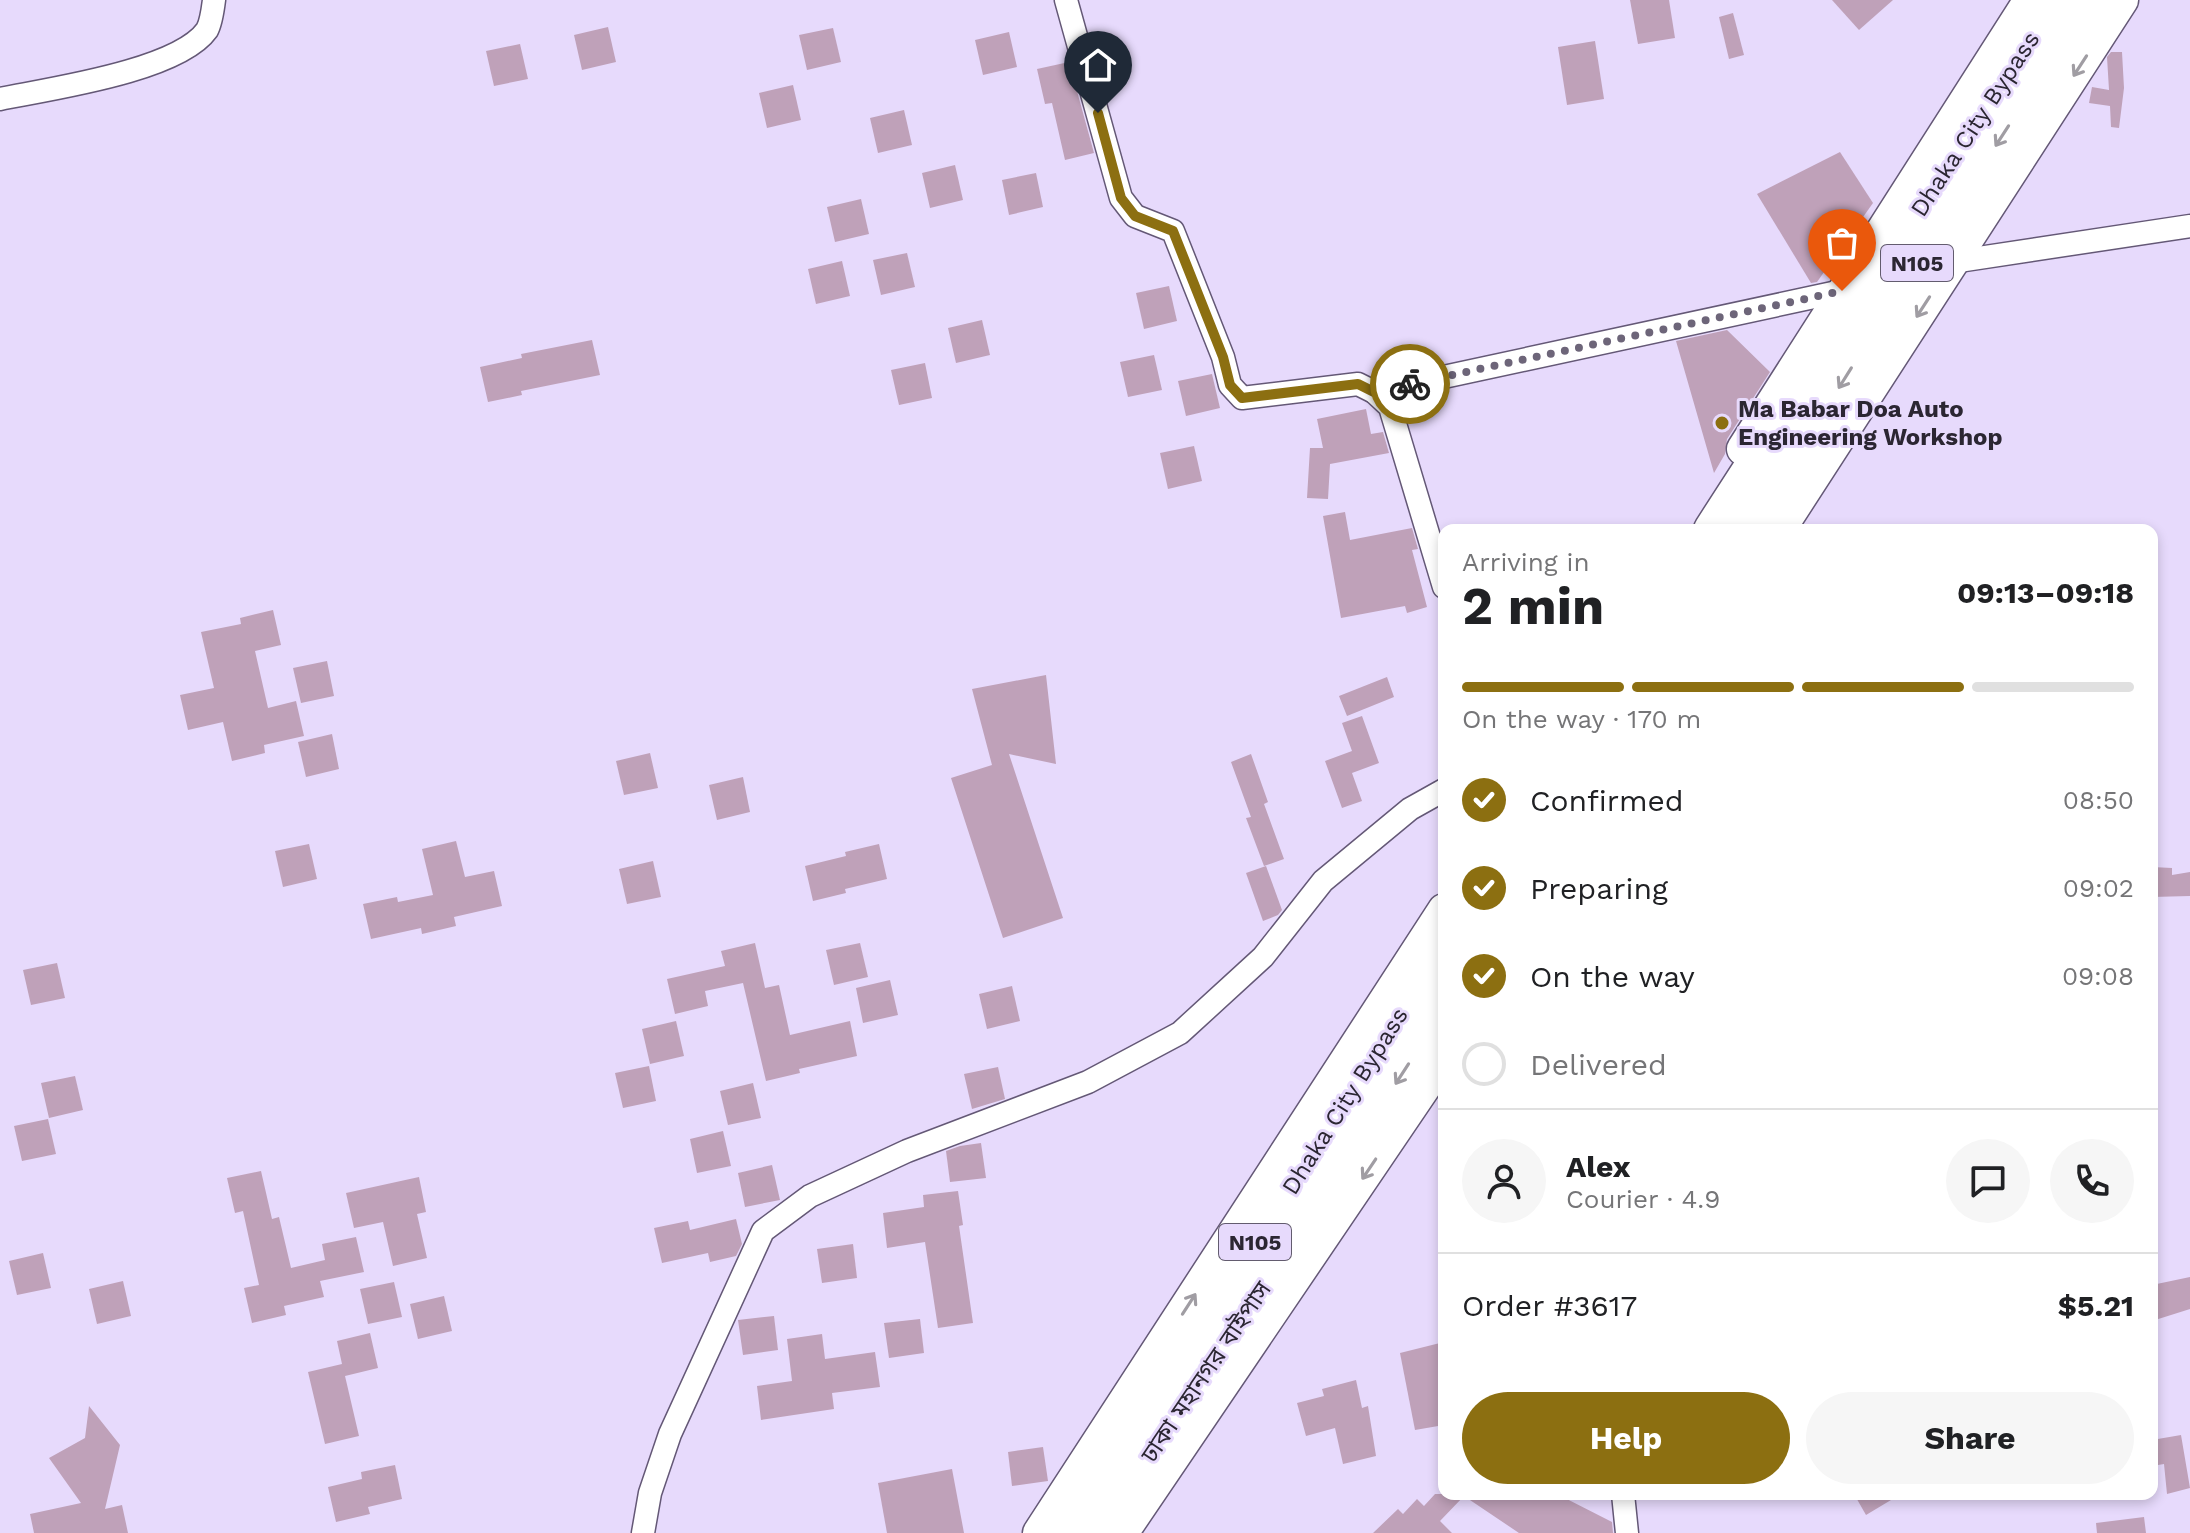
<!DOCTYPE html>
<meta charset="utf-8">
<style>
:root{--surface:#fff;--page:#f6f6f6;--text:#202124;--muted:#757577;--line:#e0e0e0;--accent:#8c6f11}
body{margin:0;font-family:"Work Sans","Noto Sans Bengali",sans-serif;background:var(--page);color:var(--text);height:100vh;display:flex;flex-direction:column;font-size:30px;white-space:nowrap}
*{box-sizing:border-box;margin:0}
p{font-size:26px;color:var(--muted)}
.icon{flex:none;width:44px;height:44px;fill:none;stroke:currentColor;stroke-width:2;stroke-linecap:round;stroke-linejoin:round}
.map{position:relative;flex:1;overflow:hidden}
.drawer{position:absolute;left:1438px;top:524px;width:720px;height:976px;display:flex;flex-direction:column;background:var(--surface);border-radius:16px;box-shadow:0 4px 12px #0003}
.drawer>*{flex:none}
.pin{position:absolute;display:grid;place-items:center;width:68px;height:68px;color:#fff;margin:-82px -34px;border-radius:50% 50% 50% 0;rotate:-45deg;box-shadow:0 0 8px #0007}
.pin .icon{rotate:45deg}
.courier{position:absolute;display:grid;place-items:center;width:80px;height:80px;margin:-40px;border:6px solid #8c6f11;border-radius:50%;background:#fff;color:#222;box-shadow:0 2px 10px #0007}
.head em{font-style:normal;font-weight:700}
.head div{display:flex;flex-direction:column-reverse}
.head{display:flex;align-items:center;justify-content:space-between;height:136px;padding:0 24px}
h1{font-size:52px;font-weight:700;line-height:60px}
.bar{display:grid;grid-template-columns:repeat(4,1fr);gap:12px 8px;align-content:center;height:96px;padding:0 24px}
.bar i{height:10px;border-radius:6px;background:var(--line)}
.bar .selected{background:var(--accent)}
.bar p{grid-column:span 4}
.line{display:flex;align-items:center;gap:20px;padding:0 24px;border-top:2px solid var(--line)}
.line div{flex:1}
.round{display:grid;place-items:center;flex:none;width:84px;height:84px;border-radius:42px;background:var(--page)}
ol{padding:0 24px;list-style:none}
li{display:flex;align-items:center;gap:24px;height:88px}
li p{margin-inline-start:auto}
li .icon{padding:8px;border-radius:50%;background:var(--accent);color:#fff;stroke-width:4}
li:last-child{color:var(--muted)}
li i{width:44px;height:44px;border:4px solid var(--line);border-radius:50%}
.button{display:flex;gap:16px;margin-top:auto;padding:16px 24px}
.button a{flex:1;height:92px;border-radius:48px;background:var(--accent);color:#fff;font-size:32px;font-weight:700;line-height:92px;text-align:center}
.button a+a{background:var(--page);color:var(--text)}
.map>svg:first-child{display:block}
.building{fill:#bfa1b9}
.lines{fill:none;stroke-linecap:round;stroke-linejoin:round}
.minor-casing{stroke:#645876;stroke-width:25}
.secondary-casing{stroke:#645876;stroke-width:35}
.trunk-casing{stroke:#645876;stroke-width:41}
.minor{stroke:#fff;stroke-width:22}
.secondary{stroke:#fff;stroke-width:32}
.trunk{stroke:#fff;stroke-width:38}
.oneway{stroke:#a09da3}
.done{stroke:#6d6579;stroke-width:8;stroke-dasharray:0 14.4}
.route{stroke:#8c6f11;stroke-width:10}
.poi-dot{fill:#8c6f11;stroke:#e7dafc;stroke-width:3}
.labels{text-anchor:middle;stroke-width:6;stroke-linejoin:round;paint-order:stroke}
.shield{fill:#e7dafc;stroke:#635c6f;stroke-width:2}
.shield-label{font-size:22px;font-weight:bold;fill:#2b2632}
.street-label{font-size:24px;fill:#2b2632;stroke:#e7dafc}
.poi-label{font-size:24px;font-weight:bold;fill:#2b2632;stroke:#e7dafc;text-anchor:start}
</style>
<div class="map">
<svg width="2190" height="1533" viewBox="0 0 2190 1533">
<rect width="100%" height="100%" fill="#e7dafc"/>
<g class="building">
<polygon points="1630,0 1669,0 1675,38 1638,44"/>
<polygon points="1832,0 1893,0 1859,30"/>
<polygon points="1733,13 1744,55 1729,59 1719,17"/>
<polygon points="608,27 616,62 582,70 574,35"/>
<polygon points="833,28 841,62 807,70 799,35"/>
<polygon points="1009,32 1017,67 983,75 975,40"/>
<polygon points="1595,41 1604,99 1567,105 1558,47"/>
<polygon points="520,44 528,79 494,86 486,51"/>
<polygon points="2111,52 2122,52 2124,88 2119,128 2111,127 2110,106 2089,103 2092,87 2109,90 2107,57"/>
<polygon points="1069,62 1094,153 1065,160 1052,103 1045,104 1037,69"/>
<polygon points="793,85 801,120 767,128 759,93"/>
<polygon points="904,110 912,145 878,153 870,118"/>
<polygon points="1840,152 1873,203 1817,282 1811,283 1757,194"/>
<polygon points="955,165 963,200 930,208 922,173"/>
<polygon points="1036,173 1043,207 1009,215 1002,180"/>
<polygon points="861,199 869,234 835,242 827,207"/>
<polygon points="907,253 915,287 881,295 873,260"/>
<polygon points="842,261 850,296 816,304 808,269"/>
<polygon points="1169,286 1177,321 1144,329 1136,293"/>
<polygon points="982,320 990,355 956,363 948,328"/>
<polygon points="1727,330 1770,372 1727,439 1725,454 1714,473 1676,341"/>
<polygon points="592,340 600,375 521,391 522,395 488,402 480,367 522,358 521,354"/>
<polygon points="1154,355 1162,390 1128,397 1120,362"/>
<polygon points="925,363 932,398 899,405 891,370"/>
<polygon points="1212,374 1220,408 1186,416 1178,381"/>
<polygon points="1366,409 1371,434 1383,432 1389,453 1330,464 1328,499 1307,498 1310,448 1323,448 1317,419"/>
<polygon points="1194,446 1202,481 1168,489 1160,453"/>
<polygon points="1345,512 1350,540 1412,528 1418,549 1412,550 1427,607 1407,613 1405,606 1341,618 1323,516"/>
<polygon points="273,610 281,645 255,651 268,708 296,701 304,736 264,745 265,753 232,761 223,722 188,730 180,695 214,688 201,632 241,624 240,618"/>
<polygon points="327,661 334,696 301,703 293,668"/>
<polygon points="1046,675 1056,764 1009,754 1063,918 1003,938 951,778 992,765 972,689"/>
<polygon points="1387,677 1394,697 1347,716 1339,696"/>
<polygon points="1362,716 1379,763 1352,773 1362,801 1342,808 1325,761 1352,751 1342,723"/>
<polygon points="332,734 339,769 306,777 298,742"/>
<polygon points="650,753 658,788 624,795 616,761"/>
<polygon points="1251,754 1268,802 1264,804 1284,859 1264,866 1246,818 1251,817 1231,762"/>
<polygon points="743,777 750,812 717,820 709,785"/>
<polygon points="456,841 465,877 494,871 502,906 454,917 456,926 422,934 421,928 371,939 363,904 397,897 398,902 433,895 422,849"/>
<polygon points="309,844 317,879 283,887 275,851"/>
<polygon points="879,844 887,879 845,889 846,893 813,901 805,866 846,856 845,852"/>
<polygon points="653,861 661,897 627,904 619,869"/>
<polygon points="1266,866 1282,910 1278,915 1263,921 1246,873"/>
<polygon points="2152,867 2172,868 2172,875 2190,872 2190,896 2152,897"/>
<polygon points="755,943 765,988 779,985 790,1035 850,1021 857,1056 799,1069 800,1073 766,1081 743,983 705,991 708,1006 675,1014 667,979 725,966 721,951"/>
<polygon points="860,943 868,977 834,985 826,950"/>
<polygon points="57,963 65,998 31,1005 23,970"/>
<polygon points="890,980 898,1015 863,1023 856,988"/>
<polygon points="1012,986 1020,1021 987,1029 979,994"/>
<polygon points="676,1021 684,1056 650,1064 642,1029"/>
<polygon points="649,1066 656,1101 623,1108 615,1073"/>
<polygon points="998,1067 1005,1099 972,1109 964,1074"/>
<polygon points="75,1076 83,1110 49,1118 41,1083"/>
<polygon points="753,1083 761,1118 728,1125 720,1091"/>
<polygon points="48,1119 56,1154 22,1161 14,1126"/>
<polygon points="723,1131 731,1166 697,1173 690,1139"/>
<polygon points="981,1143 986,1178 950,1182 946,1151 960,1146"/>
<polygon points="772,1165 780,1200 745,1207 738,1173"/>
<polygon points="261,1171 272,1219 279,1217 291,1268 325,1260 322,1244 356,1237 364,1272 320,1281 324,1297 284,1306 286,1315 252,1323 244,1288 259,1285 243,1211 235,1213 227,1178"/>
<polygon points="419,1177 426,1212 417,1214 427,1258 393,1266 383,1222 354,1228 346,1193"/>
<polygon points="958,1191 963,1225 959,1226 973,1323 938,1328 925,1242 887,1248 883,1213 924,1207 923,1195"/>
<polygon points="736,1219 742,1244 736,1256 710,1262 708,1253 662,1263 654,1228 688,1221 690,1230"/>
<polygon points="853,1244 857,1278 822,1283 817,1249"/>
<polygon points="43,1253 51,1288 17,1295 9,1261"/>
<polygon points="2190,1277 2190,1309 2152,1321 2152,1285"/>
<polygon points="123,1281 131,1316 97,1324 89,1289"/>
<polygon points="394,1282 402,1317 368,1324 360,1289"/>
<polygon points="444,1296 452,1331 418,1339 410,1304"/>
<polygon points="774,1316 778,1350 743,1355 738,1320"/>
<polygon points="920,1319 924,1353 889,1358 884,1323"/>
<polygon points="370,1333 378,1368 345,1376 359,1436 325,1444 308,1372 342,1364 337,1341"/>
<polygon points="822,1334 825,1359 875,1352 880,1387 832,1393 834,1409 761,1420 757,1386 792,1381 787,1339"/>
<polygon points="1444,1342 1444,1425 1415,1430 1400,1353"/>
<polygon points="1356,1380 1362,1408 1368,1406 1376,1456 1343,1464 1335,1428 1306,1436 1297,1403 1324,1396 1322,1389"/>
<polygon points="89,1406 120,1445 105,1509 122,1505 128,1533 34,1533 30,1514 81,1503 49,1458 85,1438"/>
<polygon points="2181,1435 2190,1488 2167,1494 2164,1464 2152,1466 2152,1440"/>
<polygon points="1043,1447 1048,1481 1012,1486 1008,1452"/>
<polygon points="395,1465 402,1499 368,1507 370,1514 336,1522 328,1487 362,1479 361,1472"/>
<polygon points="952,1469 964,1533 887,1533 878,1483"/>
<polygon points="1435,1494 1557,1494 1612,1522 1613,1533 1519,1533 1464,1496 1440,1521 1452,1533 1373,1533 1398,1509 1403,1514 1417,1499 1424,1506"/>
<polygon points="1854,1494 1901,1494 1866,1515"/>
<polygon points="2144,1517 2146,1533 2097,1533 2096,1523"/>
</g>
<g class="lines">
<g class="minor-casing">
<g id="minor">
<polyline points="1066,0 1121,198 1135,216 1173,231 1223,357 1230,385 1242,398 1358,384 1374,392 1390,407 1444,587"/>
<path d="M0,99c49,-10 178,-28 207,-69 4,-7 6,-22 7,-30"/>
<polyline points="1952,262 2190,226"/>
<polyline points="1374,392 1842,291"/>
<polyline points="1623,1494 1627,1533"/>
<polyline points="643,1533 650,1493 670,1434 763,1231 810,1196 907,1151 1088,1082 1180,1033 1263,957 1323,881 1410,809 1444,790"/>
</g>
</g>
<g class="secondary-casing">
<g id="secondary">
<polyline points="1743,449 2030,0"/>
<polyline points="1779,530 2122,0"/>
<polyline points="1039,1533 1444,910"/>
<polyline points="1122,1533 1444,1058"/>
</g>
</g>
<g class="trunk-casing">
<g id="trunk">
<polyline points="1713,530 2055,0"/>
<polyline points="1749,530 1908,276 1966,193 2090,0"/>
<polyline points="1061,1533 1217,1302 1444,949"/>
<polyline points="1096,1533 1227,1343 1444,1009"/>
</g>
</g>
<use href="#minor" class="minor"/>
<use href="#secondary" class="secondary"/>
<use href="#trunk" class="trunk"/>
</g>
<defs><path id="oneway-shaft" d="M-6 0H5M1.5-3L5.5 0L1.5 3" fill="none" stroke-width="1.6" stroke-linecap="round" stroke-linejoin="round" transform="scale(2)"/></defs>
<g class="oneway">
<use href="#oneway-shaft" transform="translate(2080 66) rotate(123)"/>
<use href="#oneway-shaft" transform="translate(2002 136) rotate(123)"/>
<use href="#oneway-shaft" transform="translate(1923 307) rotate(123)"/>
<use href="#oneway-shaft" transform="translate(1845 378) rotate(122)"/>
<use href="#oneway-shaft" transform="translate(1402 1074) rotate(123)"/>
<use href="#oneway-shaft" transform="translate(1369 1169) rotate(124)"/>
<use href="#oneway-shaft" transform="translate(1189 1304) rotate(-57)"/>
</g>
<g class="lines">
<polyline class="done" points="1410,384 1842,291"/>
<polyline class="route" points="1098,113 1121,198 1135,216 1173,231 1223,357 1230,385 1242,398 1358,384 1374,392 1410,384"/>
</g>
<circle class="poi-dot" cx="1722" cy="423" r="8"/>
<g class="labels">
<g class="shield">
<rect x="1881" y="245" width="72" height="36" rx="6"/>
<rect x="1219" y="1224" width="72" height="36" rx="6"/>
</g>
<g class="shield-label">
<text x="1917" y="271">N105</text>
<text x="1255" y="1250">N105</text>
</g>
<g class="street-label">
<text transform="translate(1975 124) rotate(-57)" y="8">Dhaka City Bypass</text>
<text transform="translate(1345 1101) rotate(-58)" y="8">Dhaka City Bypass</text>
<text transform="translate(1206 1372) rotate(-56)" y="8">ঢাকা মহানগর বাইপাস</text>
</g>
<g class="poi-label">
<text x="1738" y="417">Ma Babar Doa Auto<tspan x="1738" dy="28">Engineering Workshop</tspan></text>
</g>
</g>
</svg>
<div class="pin" style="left:1842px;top:291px;background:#ea580c"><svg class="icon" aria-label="bag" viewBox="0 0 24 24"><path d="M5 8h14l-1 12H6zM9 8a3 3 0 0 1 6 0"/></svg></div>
<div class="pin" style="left:1098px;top:113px;background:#1f2937"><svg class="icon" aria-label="home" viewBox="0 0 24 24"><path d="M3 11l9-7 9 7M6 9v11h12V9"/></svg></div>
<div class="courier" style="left:1410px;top:384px"><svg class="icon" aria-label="bike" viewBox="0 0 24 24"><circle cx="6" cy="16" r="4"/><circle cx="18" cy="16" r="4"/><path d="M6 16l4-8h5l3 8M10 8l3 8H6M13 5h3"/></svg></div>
<section class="drawer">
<div class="head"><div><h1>2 min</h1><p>Arriving in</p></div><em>09:13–09:18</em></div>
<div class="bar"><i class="selected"></i><i class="selected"></i><i class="selected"></i><i></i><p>On the way · 170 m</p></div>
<ol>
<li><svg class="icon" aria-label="check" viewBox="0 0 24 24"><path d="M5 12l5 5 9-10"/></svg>Confirmed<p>08:50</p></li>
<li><svg class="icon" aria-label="check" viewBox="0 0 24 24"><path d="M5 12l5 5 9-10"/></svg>Preparing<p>09:02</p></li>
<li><svg class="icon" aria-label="check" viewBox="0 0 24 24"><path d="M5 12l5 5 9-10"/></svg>On the way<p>09:08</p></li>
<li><i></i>Delivered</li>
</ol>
<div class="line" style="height:144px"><a class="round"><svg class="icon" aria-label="person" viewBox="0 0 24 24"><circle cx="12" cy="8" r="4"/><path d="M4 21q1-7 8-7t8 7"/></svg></a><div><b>Alex</b><p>Courier · 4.9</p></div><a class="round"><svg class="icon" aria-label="chat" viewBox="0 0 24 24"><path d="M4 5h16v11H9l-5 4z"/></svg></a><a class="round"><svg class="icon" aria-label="phone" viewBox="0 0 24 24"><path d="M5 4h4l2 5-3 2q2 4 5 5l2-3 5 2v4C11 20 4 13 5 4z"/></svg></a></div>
<div class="line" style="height:104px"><div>Order #3617</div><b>$5.21</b></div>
<div class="button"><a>Help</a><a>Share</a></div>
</section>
</div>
